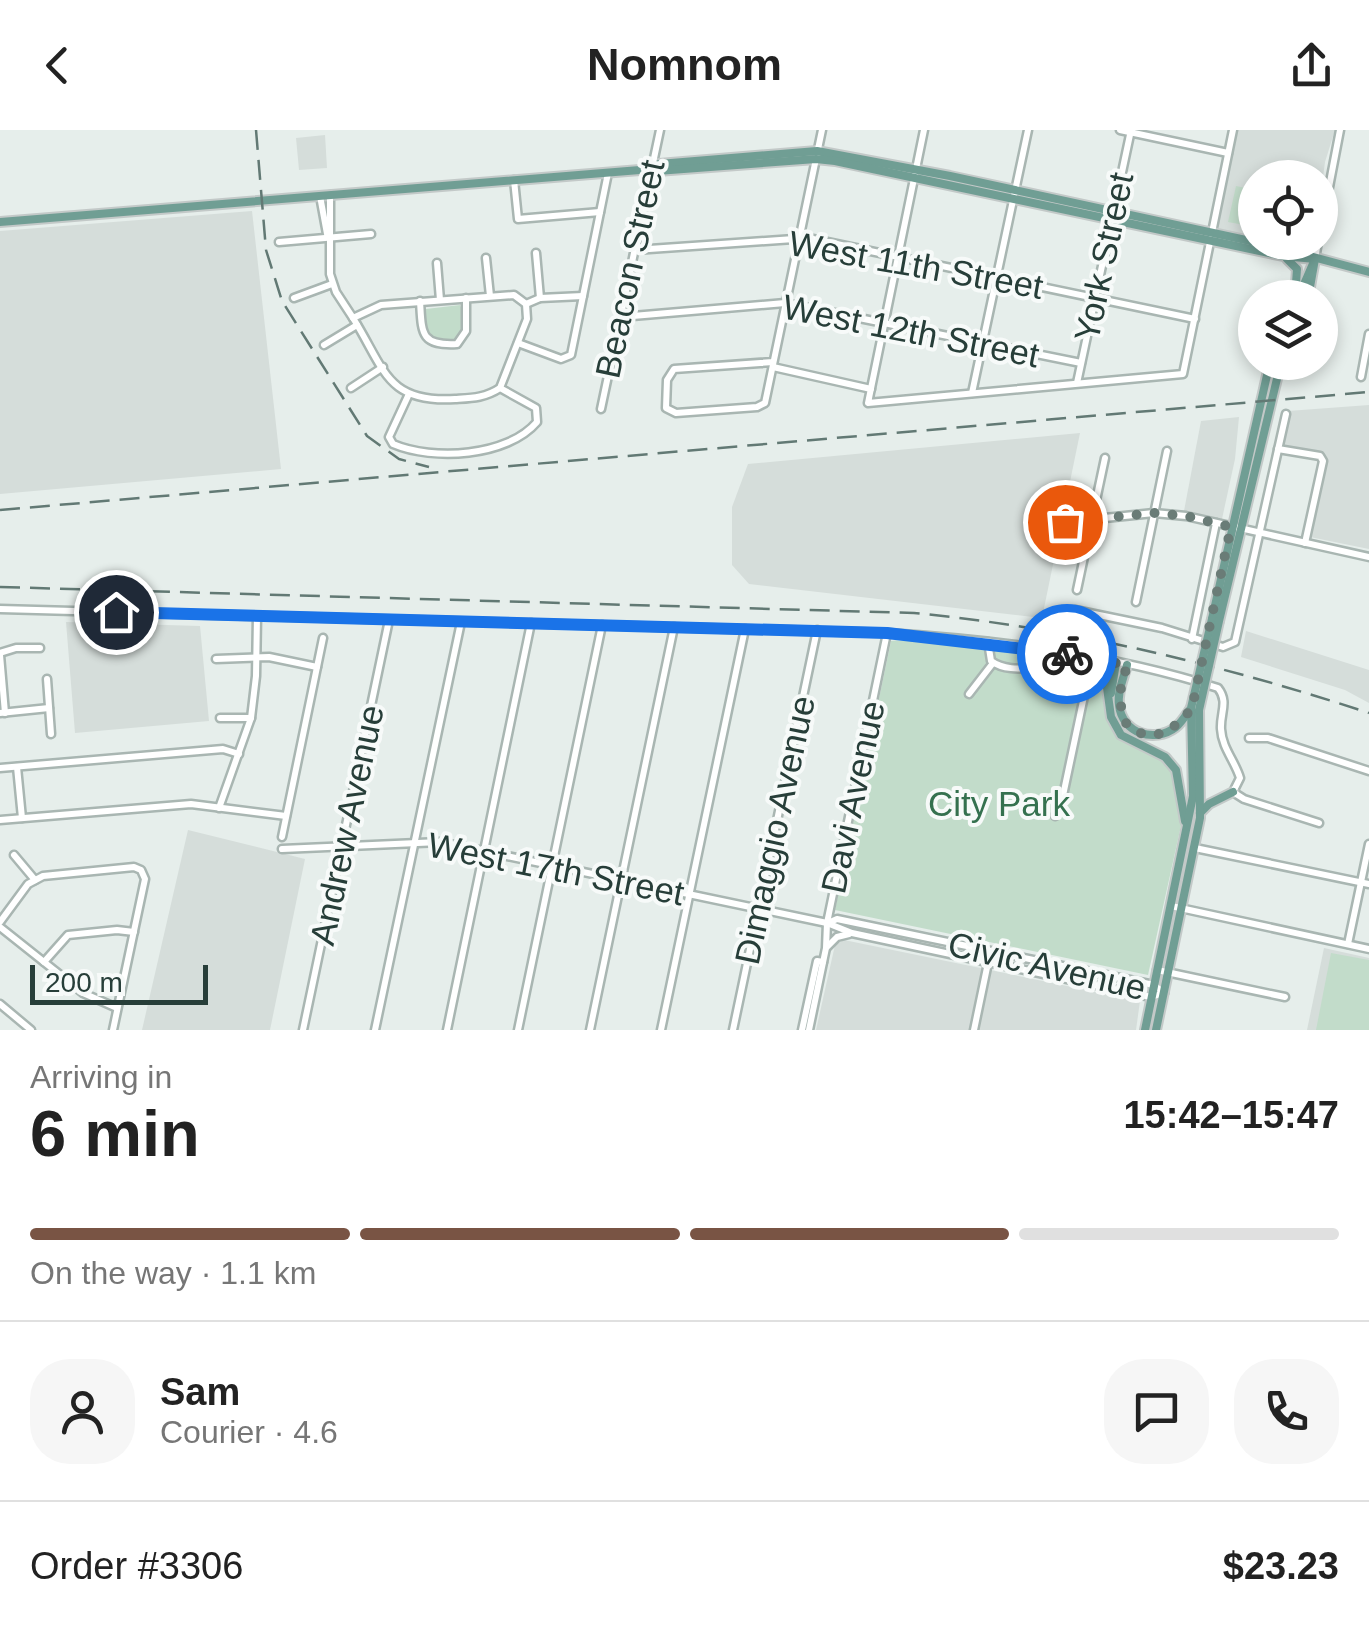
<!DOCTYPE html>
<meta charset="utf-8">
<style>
:root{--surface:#fff;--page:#f6f6f6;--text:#222;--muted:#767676;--line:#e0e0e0;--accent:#795444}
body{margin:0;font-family:Helvetica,sans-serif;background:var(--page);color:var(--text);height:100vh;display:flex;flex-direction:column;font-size:38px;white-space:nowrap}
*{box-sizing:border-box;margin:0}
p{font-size:32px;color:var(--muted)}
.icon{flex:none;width:55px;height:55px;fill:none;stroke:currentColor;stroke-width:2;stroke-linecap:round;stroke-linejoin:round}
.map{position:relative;height:900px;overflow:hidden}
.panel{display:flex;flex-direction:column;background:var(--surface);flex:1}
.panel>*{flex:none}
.fabs{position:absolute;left:1238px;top:30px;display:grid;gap:20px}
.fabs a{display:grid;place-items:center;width:100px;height:100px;border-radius:50%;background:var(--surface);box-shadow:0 5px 15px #0003;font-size:50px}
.scale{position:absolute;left:30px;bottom:25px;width:178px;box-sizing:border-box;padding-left:10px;border:5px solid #273e39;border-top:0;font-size:28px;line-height:35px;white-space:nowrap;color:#273e39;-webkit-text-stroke:8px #f7faf9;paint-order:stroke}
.pin{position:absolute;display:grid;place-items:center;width:85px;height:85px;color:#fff;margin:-42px;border:5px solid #fff;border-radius:50%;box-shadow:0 2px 10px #0007}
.courier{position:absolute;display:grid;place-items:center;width:100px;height:100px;margin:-50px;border:8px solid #1a73e8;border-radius:50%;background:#fff;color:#222;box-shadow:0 2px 12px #0007}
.head em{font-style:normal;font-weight:700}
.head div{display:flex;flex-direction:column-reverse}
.head{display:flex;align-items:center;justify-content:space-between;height:170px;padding:0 30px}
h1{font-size:65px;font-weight:700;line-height:75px}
.bar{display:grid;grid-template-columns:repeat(4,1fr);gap:15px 10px;align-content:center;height:120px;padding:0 30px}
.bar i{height:12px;border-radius:8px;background:var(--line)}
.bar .current{background:var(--accent)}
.bar p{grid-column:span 4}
.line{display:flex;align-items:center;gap:25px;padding:0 30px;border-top:2px solid var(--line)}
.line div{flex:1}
.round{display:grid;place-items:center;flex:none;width:105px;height:105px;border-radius:40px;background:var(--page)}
header{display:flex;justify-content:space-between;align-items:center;height:130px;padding:0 30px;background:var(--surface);font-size:45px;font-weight:700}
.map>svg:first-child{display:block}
.built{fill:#d5ddda}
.green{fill:#c2dcca}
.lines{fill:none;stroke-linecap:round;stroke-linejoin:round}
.minor-casing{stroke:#a9b6b2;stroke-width:11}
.major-casing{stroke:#c3c9c8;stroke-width:12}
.minor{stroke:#fff;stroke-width:6}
.major{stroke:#709e94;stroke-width:8}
.rail{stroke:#627974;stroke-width:2.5;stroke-dasharray:20 10;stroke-linecap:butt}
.major-bridge-casing{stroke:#c3c9c8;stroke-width:12;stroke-linecap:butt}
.major-bridge{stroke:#709e94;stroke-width:8}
.done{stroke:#6a7c77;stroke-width:10;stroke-dasharray:0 18}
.route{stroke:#1a73e8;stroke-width:12}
.labels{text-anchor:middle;stroke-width:8;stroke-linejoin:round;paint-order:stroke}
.street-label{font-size:35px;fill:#273e39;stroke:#f7faf9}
.park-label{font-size:35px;fill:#35714f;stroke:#f7faf9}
</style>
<header><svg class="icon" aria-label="back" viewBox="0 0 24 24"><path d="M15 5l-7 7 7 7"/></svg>Nomnom<svg class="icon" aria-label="share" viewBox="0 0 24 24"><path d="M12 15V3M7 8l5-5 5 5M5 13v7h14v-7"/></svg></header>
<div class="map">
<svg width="1369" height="900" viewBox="0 0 1369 900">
<rect width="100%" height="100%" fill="#e6eeeb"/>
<g class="built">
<polygon points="1238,0 1335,0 1325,32 1320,70 1320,48 1255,48 1255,108 1221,100 1218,97"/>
<polygon points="325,5 327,38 299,40 296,8"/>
<polygon points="252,81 281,339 0,364 0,101"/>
<polygon points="1369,275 1369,419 1310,407 1325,326 1281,315 1288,281"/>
<polygon points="1239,287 1235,329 1222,389 1184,381 1201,291"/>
<polygon points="1080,303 1042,488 749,454 732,435 732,377 748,334"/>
<polygon points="66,492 200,496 209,591 75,603"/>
<polygon points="1246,501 1369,540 1369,573 1345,560 1241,527"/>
<polygon points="188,700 305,729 270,900 142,900"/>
<polygon points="844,810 1140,871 1136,900 816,900 835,815"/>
<polygon points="1324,818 1369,828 1369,900 1307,900"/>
</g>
<g class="green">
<polygon points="1236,56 1255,60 1255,97 1228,92"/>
<path d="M460,175c6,13 4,28 -8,36l-18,-1 -8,-14v-17z"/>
<path d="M891,511c30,-3 191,11 207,30 13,15 17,47 23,66l46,27 6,9 9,48 -34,154 -313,-65z"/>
<polygon points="1331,823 1369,830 1369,900 1316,900"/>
</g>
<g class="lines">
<g class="minor-casing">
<g id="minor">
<polyline points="924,0 868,273 1183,244 1233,0"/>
<polyline points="1120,0 1228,23"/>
<polyline points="514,50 518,89 600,82"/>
<polyline points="330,65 330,144 336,162 353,188"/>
<polyline points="320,66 327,104"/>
<polyline points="1320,104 1340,0"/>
<polyline points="279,112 371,104"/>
<polyline points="635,120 808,108 1195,189"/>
<polyline points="536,123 540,168"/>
<polyline points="486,128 490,166"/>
<polyline points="1315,129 1318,112"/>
<polyline points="437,133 440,170"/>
<path d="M514,165l12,9 1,15 -27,69c-15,10 -29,10 -45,11 -69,4 -70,-30 -102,-81l28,-13z"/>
<polyline points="294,168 332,154"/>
<path d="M420,171c2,32 0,45 37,43l9,-13v-33"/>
<polyline points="526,174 540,168 583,166"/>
<polyline points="621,187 785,173 1081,233"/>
<polyline points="518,213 561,229 571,225 608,43"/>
<polyline points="324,215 357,195"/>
<polyline points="773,232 674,239 667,250 666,278 676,283 757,277 765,273 822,0"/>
<polyline points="773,237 871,259"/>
<polyline points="1361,247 1369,204"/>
<polyline points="1077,253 1131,0"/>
<polyline points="351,258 383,237"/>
<polyline points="972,263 1028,0"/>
<path d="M408,266l-19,41 4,7c40,17 114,13 144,-22l-1,-14 -36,-20"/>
<polyline points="601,279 660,0"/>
<polyline points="1278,319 1320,326 1323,331 1305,413"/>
<polyline points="1065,392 1154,383 1186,386 1369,427"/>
<polyline points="1077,460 1105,328"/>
<polyline points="1136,472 1167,321"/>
<path d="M0,479l887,24c111,7 225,21 331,55 11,14 2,25 3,41 1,19 14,32 19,49l-7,14 11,7 75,24"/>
<polyline points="1075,480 1162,498 1223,517 1235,512 1286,284"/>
<polyline points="1192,509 1216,393"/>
<path d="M988,512l3,19c26,19 71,-7 96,21l-26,123 -6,11"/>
<polyline points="0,523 16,518 40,518"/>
<polyline points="0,525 5,583"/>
<polyline points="216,529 269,527 317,537"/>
<polyline points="47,549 51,604"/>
<polyline points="969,564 993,533"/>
<polyline points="0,583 49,578"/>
<polyline points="220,588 251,588"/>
<polyline points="1249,608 1268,608 1369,641"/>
<polyline points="17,637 22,688"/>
<polyline points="0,638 223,619 239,624"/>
<polyline points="219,678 251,588 256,546 257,486"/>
<polyline points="0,690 191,674 286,686"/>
<polyline points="282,707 323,508"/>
<polyline points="1195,718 1369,754"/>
<polyline points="282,719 440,712 827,793 852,803 1151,867 1164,863"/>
<polyline points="14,725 35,750"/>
<polyline points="1171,776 1369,819"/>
<polyline points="0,792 28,754 43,746 134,737 141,740 145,749 113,900"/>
<polyline points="828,793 837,789 1154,855 1164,863"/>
<polyline points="0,797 83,863 117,878"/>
<polyline points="1348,814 1369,714"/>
<polyline points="827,817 837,807 849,804"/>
<polyline points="44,832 68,805 117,800 134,802"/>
<polyline points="1157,840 1285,867"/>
<polyline points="0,874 31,900"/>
<polyline points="303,900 389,490"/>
<polyline points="375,900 461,492"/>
<polyline points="447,900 531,493"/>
<polyline points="518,900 602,495"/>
<polyline points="590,900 674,497"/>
<polyline points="661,900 745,499"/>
<polyline points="733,900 817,500"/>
<polyline points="802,900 817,831 823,832"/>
<polyline points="809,900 826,818 827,793 887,503"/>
<polyline points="974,900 989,828"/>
</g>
</g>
<g class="major-casing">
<g id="major">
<polyline points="652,39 659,34 817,21 950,46 1255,112"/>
<polyline points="0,92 652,39 657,41 816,29 835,31 1283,126 1315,129"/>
<polyline points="1257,112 1369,142"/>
<polyline points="1287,129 1297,139 1295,168"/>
<polyline points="1301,161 1315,129"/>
<polyline points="1308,168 1315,129"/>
<polyline points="1212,489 1270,232"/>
<polyline points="1219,491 1281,232"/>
<polyline points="1084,526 1105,543 1111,587 1121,605 1165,627 1176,640 1185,691"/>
<path d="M1127,535c-3,12 -10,27 -8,40 3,28 35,39 57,22 6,-5 10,-12 15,-19"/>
<polyline points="1111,563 1116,533"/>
<polyline points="1200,683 1209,674 1233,662"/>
<polyline points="1145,900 1193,666 1191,578"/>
<polyline points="1156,900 1200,688 1199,580"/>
</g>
</g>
<use href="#minor" class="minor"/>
<use href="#major" class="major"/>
<g class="rail">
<polyline points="256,0 266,120 282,171 367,306 399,329 429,337"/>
<polyline points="0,380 1369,262"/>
<path d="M0,457l914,26c156,15 306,51 455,100"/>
</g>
<g class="major-bridge-casing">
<g id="major-bridge">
<polyline points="1191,578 1212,489"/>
<polyline points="1199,580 1219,491"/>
</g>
</g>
<use href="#major-bridge" class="major-bridge"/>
</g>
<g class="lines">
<path class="done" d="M1065,392l89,-9 32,3 45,11 -39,181c-19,24 -43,40 -68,13l-5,-25 8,-31 -60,-11"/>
<polyline class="route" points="116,482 887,503 1067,524"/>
</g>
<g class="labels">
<g class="street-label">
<text transform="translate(1104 127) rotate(-78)" y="12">York Street</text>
<text transform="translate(916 135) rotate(10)" y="12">West 11th Street</text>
<text transform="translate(630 139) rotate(-78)" y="12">Beacon Street</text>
<text transform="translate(911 201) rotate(11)" y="12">West 12th Street</text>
<text transform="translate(853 667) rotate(-78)" y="12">Davi Avenue</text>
<text transform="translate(347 695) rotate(-78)" y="12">Andrew Avenue</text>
<text transform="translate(775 700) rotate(-78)" y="12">Dimaggio Avenue</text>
<text transform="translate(556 739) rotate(11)" y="12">West 17th Street</text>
<text transform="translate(1047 836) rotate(13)" y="12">Civic Avenue</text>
</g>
<g class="park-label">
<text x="999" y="686">City Park</text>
</g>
</g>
</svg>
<div class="fabs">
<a><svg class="icon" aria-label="locate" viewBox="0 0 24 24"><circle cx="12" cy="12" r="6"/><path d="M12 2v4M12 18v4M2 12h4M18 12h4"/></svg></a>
<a><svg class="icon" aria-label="layers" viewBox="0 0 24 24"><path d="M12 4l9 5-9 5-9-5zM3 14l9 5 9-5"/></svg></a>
</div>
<div class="scale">200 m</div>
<div class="pin" style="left:1065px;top:392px;background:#ea580c"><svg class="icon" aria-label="bag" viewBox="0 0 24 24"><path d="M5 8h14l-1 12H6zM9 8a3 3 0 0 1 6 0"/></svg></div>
<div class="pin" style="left:116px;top:482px;background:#1f2937"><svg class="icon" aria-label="home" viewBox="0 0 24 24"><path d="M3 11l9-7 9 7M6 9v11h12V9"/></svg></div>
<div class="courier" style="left:1067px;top:524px"><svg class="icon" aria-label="bike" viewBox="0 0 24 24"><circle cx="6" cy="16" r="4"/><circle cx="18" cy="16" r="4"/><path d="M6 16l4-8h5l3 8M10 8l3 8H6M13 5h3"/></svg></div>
</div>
<section class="panel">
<div class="head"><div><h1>6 min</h1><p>Arriving in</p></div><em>15:42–15:47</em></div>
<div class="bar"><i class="current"></i><i class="current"></i><i class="current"></i><i></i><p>On the way · 1.1 km</p></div>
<div class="line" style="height:180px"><a class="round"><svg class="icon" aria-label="person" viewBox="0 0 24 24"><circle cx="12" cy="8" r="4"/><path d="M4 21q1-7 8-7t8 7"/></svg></a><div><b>Sam</b><p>Courier · 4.6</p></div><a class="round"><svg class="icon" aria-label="chat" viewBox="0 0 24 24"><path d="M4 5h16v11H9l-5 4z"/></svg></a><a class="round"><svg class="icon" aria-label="phone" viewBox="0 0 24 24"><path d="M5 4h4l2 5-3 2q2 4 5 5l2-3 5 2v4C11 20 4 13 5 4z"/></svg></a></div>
<div class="line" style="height:130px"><div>Order #3306</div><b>$23.23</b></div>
</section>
